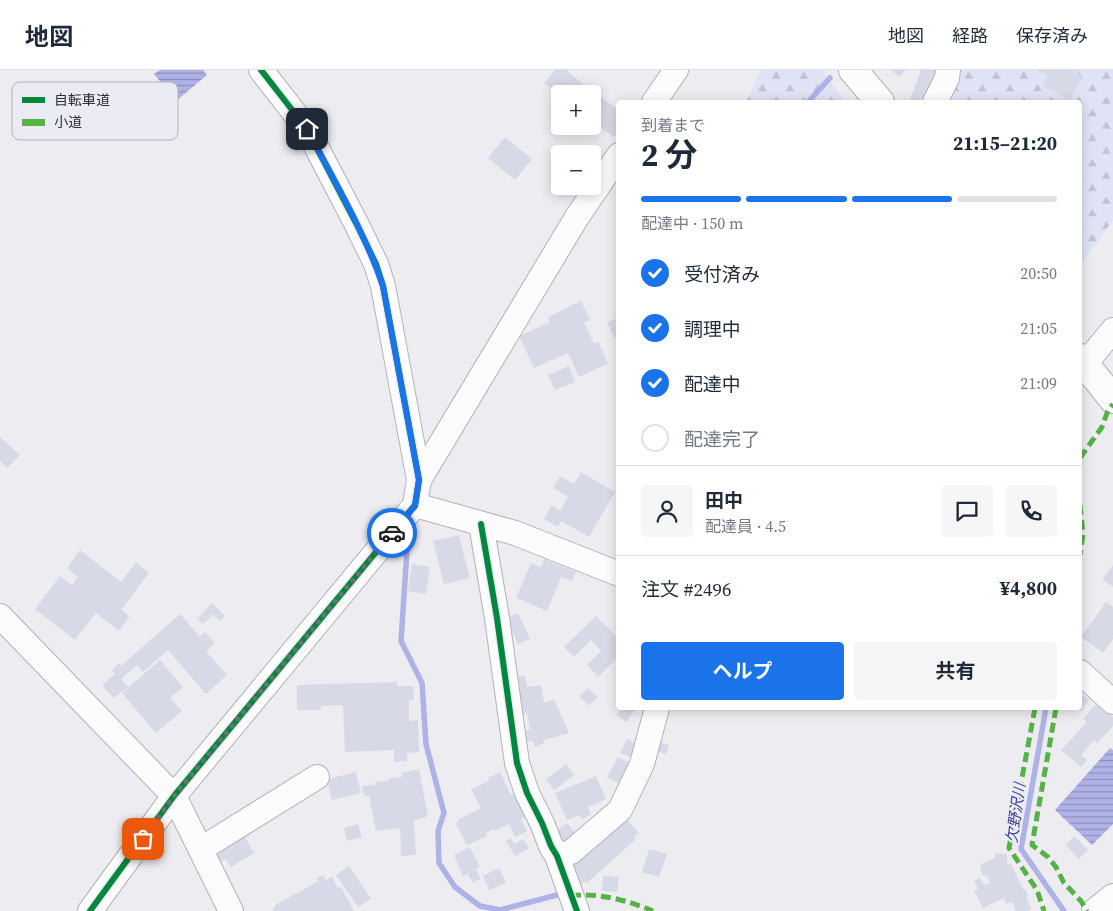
<!DOCTYPE html>
<html lang="ja">
<meta charset="utf-8">
<style>
:root{--surface:#fff;--page:#f6f6f7;--text:#1f2937;--muted:#747a83;--line:#e0e1e3;--accent:#1a73e8}
body{margin:0;font-family:"Source Serif 4","Noto Sans JP",serif;background:var(--page);color:var(--text);height:100vh;display:flex;flex-direction:column;font-size:19px;white-space:nowrap}
*{box-sizing:border-box;margin:0}
p{font-size:16px;color:var(--muted)}
.icon{flex:none;width:28px;height:28px;fill:none;stroke:currentColor;stroke-width:2;stroke-linecap:round;stroke-linejoin:round}
.map{position:relative;flex:1;overflow:hidden}
.sheet{position:absolute;left:616px;top:30px;width:466px;height:610px;display:flex;flex-direction:column;background:var(--surface);border-radius:5px;box-shadow:0 2px 12px #0003}
.sheet>*{flex:none}
.controls{position:absolute;left:551px;top:15px;display:grid;gap:10px}
.controls a{display:grid;place-items:center;width:50px;height:50px;border-radius:5px;background:var(--surface);box-shadow:0 2px 12px #0003;font-size:25px}
.pin{position:absolute;display:grid;place-items:center;width:42px;height:42px;color:#fff;margin:-21px;border-radius:10px;box-shadow:0 2px 8px #0006}
.courier{position:absolute;display:grid;place-items:center;width:50px;height:50px;margin:-25px;border:4px solid #1a73e8;border-radius:50%;background:#fff;color:#222;box-shadow:0 1px 6px #0007}
.head em{font-style:normal;font-weight:700}
.head div{display:flex;flex-direction:column-reverse}
.head{display:flex;align-items:center;justify-content:space-between;height:85px;padding:0 25px}
h1{font-size:32px;font-weight:700;line-height:38px}
.bar{display:grid;grid-template-columns:repeat(4,1fr);gap:8px 5px;align-content:center;height:60px;padding:0 25px}
.bar i{height:6px;border-radius:4px;background:var(--line)}
.bar .current{background:var(--accent)}
.bar p{grid-column:span 4}
.line{display:flex;align-items:center;gap:12px;padding:0 25px;border-top:1px solid var(--line)}
.line div{flex:1}
.round{display:grid;place-items:center;flex:none;width:52px;height:52px;border-radius:5px;background:var(--page)}
ol{padding:0 25px;list-style:none}
li{display:flex;align-items:center;gap:15px;height:55px}
li p{margin-inline-start:auto}
li .icon{padding:5px;border-radius:50%;background:var(--accent);color:#fff;stroke-width:4}
li:last-child{color:var(--muted)}
li i{width:28px;height:28px;border:2px solid var(--line);border-radius:50%}
.cta{display:flex;gap:10px;margin-top:auto;padding:10px 25px}
.cta a{flex:1;height:58px;border-radius:5px;background:var(--accent);color:#fff;font-size:20px;font-weight:700;line-height:58px;text-align:center}
.cta a+a{background:var(--page);color:var(--text)}
header{display:flex;align-items:center;gap:30px;box-sizing:border-box;height:70px;padding:0 25px;background:var(--surface);border-bottom:1px solid var(--line)}
header strong{font-size:24px}
nav{display:flex;gap:28px;margin-inline-start:auto;font-size:18px}
.map>svg:first-child{display:block}
.forest{fill:url(#forest-firs)}
.water{fill:url(#water-rules)}
.lines{fill:none;stroke-linecap:round;stroke-linejoin:round}
.stream{stroke:#aeb2e6;stroke-width:5.5}
.building{fill:#d8d9e6}
.minor-casing{stroke:#b1b2b4;stroke-width:26}
.major-casing{stroke:#b1b2b4;stroke-width:30}
.minor{stroke:#fcfcfd;stroke-width:24}
.major{stroke:#fcfcfd;stroke-width:28}
.quiet{stroke:#56b246;stroke-width:5;stroke-dasharray:10 5;stroke-linecap:butt}
.cycleway-casing{stroke:#ebecf3;stroke-width:9}
.cycleway{stroke:#00873e;stroke-width:6}
.done{stroke:#707073;stroke-width:5;stroke-dasharray:0 9}
.route{stroke:#1a73e8;stroke-width:6}
.labels{text-anchor:middle;stroke-width:4;stroke-linejoin:round;paint-order:stroke}
.water-label{font-size:15px;font-style:italic;fill:#3e3b90;stroke:#ebecf3}
.key{fill:#ebecf3;stroke:#b2b3b8;stroke-width:1}
.key-label{font-size:14px;fill:#2c2d2f}
</style>
<header>
<strong>地図</strong>
<nav><a>地図</a><a>経路</a><a>保存済み</a></nav>
</header>
<div class="map">
<svg width="1113" height="841" viewBox="0 0 1113 841">
<defs>
<pattern id="forest-firs" width="22" height="20" patternUnits="userSpaceOnUse" patternTransform="scale(1.25)"><rect width="22" height="20" fill="#e0e3f5"/><path d="M5 1l3.5 6h-7zM16 11l3.5 6h-7z" fill="#c0c3d2"/></pattern>
<pattern id="water-rules" width="6" height="5" patternUnits="userSpaceOnUse" patternTransform="scale(1.25)"><rect width="6" height="5" fill="#aeb2e6"/><path d="M0 2.5h6" fill="none" stroke="#8e91bb"/></pattern>
</defs>
<rect width="100%" height="100%" fill="#ededf1"/>
<g class="forest">
<polygon points="761,0 821,0 846,32 746,32"/>
<polygon points="954,0 1113,0 1113,150 1080,196 1080,32 945,32"/>
</g>
<g class="water">
<polygon points="160,0 203,0 207,5 176,31 154,4"/>
<polygon points="1110,678 1113,680 1113,754 1092,775 1055,740"/>
</g>
<g class="lines">
<g class="stream">
<polyline points="808,32 830,8"/>
<polyline points="410,455 408,465 401,571 422,613 426,674 444,743 438,761 439,793 455,817 480,836 500,840 557,825"/>
<polyline points="1046,638 1021,779 1064,841"/>
</g>
</g>
<g class="building">
<polygon points="555,0 566,0 588,18 584,24 560,24 560,25 544,13"/>
<polygon points="891,0 906,0 899,7"/>
<polygon points="921,0 938,0 926,32 909,32"/>
<polygon points="1036,0 1076,0 1075,2 1082,6 1070,30 1043,16 1048,6"/>
<polygon points="595,23 619,40 619,61 614,67 592,51 592,27"/>
<polygon points="505,67 532,89 515,110 488,88"/>
<polygon points="581,231 590,250 584,252 594,274 599,272 608,294 579,307 568,283 534,298 519,266 550,252 548,247"/>
<polygon points="619,248 619,266 614,268 607,252"/>
<polygon points="569,296 575,312 555,320 548,305"/>
<polygon points="0,367 20,385 7,398 0,391"/>
<polygon points="581,402 615,422 589,467 561,451 558,457 544,449 551,435 560,441 568,427 553,418 560,406 574,414"/>
<polygon points="459,465 470,508 444,514 433,471"/>
<polygon points="80,480 121,512 136,492 149,503 121,540 130,546 119,561 96,543 75,570 35,539 60,506 72,515 78,507 67,498"/>
<polygon points="544,489 576,502 572,511 561,507 547,541 516,528 531,493 541,497"/>
<polygon points="412,494 430,497 426,524 408,521"/>
<polygon points="1113,495 1113,517 1102,509"/>
<polygon points="1106,532 1113,537 1113,569 1103,583 1081,567"/>
<polygon points="212,533 225,546 220,551 213,544 203,554 197,549"/>
<polygon points="518,543 530,569 518,574 506,548"/>
<polygon points="180,544 200,567 205,562 215,573 206,581 227,605 206,624 168,580 143,602 137,595 121,609 128,617 114,628 102,615 115,604 112,600 119,593 121,596"/>
<polygon points="596,546 619,569 619,586 598,607 587,595 601,581 591,570 574,587 564,577"/>
<polygon points="160,590 183,617 170,628 182,641 156,663 122,623"/>
<polygon points="516,606 525,606 527,617 541,615 544,633 554,629 569,663 544,670 544,673 535,677 533,671 527,671 526,661 530,659 527,643 523,644"/>
<polygon points="397,612 397,616 413,616 414,630 409,630 409,651 418,650 419,682 407,683 407,691 394,692 394,680 345,682 343,635 321,636 321,640 297,640 297,615"/>
<polygon points="588,618 598,627 589,636 579,626"/>
<polygon points="1080,623 1089,630 1081,641 1077,638 1080,638"/>
<polygon points="1097,633 1113,647 1113,656 1097,673 1094,670 1081,685 1087,690 1081,697 1061,680 1087,652 1083,649"/>
<polygon points="622,638 634,638 636,639 626,652 616,645"/>
<polygon points="627,669 638,675 632,688 620,683"/>
<polygon points="654,671 669,675 666,684 652,680"/>
<polygon points="618,687 633,695 621,715 607,707"/>
<polygon points="566,694 574,705 554,720 546,709"/>
<polygon points="419,699 428,746 414,751 416,785 401,786 400,758 376,761 369,726 364,726 362,716 375,715 375,712 390,710 390,708 402,707 402,703"/>
<polygon points="356,702 361,723 332,730 327,709"/>
<polygon points="500,702 511,725 516,722 528,746 521,749 527,761 515,767 509,754 495,761 494,759 486,763 487,766 467,775 456,754 459,749 481,738 471,719 489,711 488,708"/>
<polygon points="596,706 606,729 588,737 591,745 582,749 580,745 567,750 555,723"/>
<polygon points="622,744 639,763 635,766 635,770 587,813 585,811 582,814 564,795"/>
<polygon points="567,753 578,767 567,776 554,763"/>
<polygon points="358,754 362,767 347,771 344,758"/>
<polygon points="243,764 254,783 231,797 226,789 217,794 210,783"/>
<polygon points="1074,766 1088,780 1079,789 1066,775"/>
<polygon points="511,768 514,774 523,769 529,778 515,786 506,771"/>
<polygon points="470,777 480,798 476,799 481,809 473,813 468,804 463,806 454,785"/>
<polygon points="649,779 667,784 659,807 642,802"/>
<polygon points="995,783 1007,784 1007,795 1011,793 1023,819 1025,819 1029,826 1026,827 1031,839 1027,841 1016,841 1012,832 1007,834 1004,828 983,838 974,821 978,819 974,811 980,808 984,815 990,813 987,806 983,806 980,798 981,794 995,788"/>
<polygon points="349,796 371,829 358,837 336,805"/>
<polygon points="499,798 506,813 489,820 483,806"/>
<polygon points="323,805 326,810 332,807 338,818 341,817 354,841 271,841 274,839 275,835 319,811 317,808"/>
<polygon points="603,806 619,807 617,822 602,821"/>
</g>
<g class="lines">
<g class="minor-casing">
<g id="minor">
<polyline points="654,32 676,0"/>
<polyline points="935,32 947,8 948,0"/>
<polyline points="1085,294 1113,260"/>
<polyline points="419,410 577,147 619,85"/>
<polyline points="415,435 515,463 619,504"/>
<polyline points="481,454 497,548 517,693 527,723 542,753 551,776 557,786 577,841"/>
<polyline points="0,546 174,726 231,841"/>
<polyline points="1080,602 1113,632"/>
<polyline points="201,779 317,707"/>
<polyline points="557,786 571,782 620,740 642,694 657,638"/>
<polyline points="90,841 174,726 415,435 419,410 383,216 376,194 357,155 307,59 261,0"/>
<polyline points="1094,841 1113,826"/>
</g>
</g>
<g class="major-casing">
<g id="major">
<polyline points="853,0 880,32"/>
<polyline points="1080,288 1113,329"/>
</g>
</g>
<use href="#minor" class="minor"/>
<use href="#major" class="major"/>
<g class="quiet">
<polyline points="1080,388 1102,357 1107,343 1113,334"/>
<polyline points="1080,435 1083,464 1080,485"/>
<polyline points="1035,638 1009,778 1037,820 1044,841"/>
<polyline points="1056,638 1032,775 1048,787 1056,797 1064,813 1081,831 1087,841"/>
<path d="M571,826c26,-4 59,5 82,15"/>
</g>
<g class="cycleway-casing">
<g id="cycleway">
<polyline points="481,454 497,548 517,693 527,723 542,753 551,776 557,786 577,841"/>
<polyline points="90,841 174,726 415,435 419,410 383,216 376,194 357,155 307,59 261,0"/>
</g>
</g>
<use href="#cycleway" class="cycleway"/>
</g>
<g class="lines">
<polyline class="done" points="143,769 174,726 392,463"/>
<path class="route" d="M307,59c27,51 57,102 76,157l36,194 -4,26 -23,27"/>
</g>
<g class="labels">
<g class="water-label">
<text transform="translate(1016 743) rotate(-82)" y="5">欠野沢川</text>
</g>
</g>
<rect x="12" y="12" width="166" height="58" rx="8" class="key"/>
<rect x="22" y="27" width="23" height="6" fill="#00873e"/>
<rect x="22" y="49" width="23" height="7" fill="#56b246"/>
<g class="key-label">
<text x="54" y="35">自転車道</text>
<text x="54" y="57">小道</text>
</g>
</svg>
<div class="controls">
<a>+</a>
<a>−</a>
</div>
<div class="pin" style="left:143px;top:769px;background:#ea580c"><svg class="icon" aria-label="bag" viewBox="0 0 24 24"><path d="M5 8h14l-1 12H6zM9 8a3 3 0 0 1 6 0"/></svg></div>
<div class="pin" style="left:307px;top:59px;background:#1f2937"><svg class="icon" aria-label="home" viewBox="0 0 24 24"><path d="M3 11l9-7 9 7M6 9v11h12V9"/></svg></div>
<div class="courier" style="left:392px;top:463px"><svg class="icon" aria-label="car" viewBox="0 0 24 24"><path d="M5 17H2v-5l4-1 3-4h7l3 4 3 1v5h-3M9 17h6M6 11h13"/><circle cx="7" cy="17" r="2"/><circle cx="17" cy="17" r="2"/></svg></div>
<section class="sheet">
<div class="head"><div><h1>2 分</h1><p>到着まで</p></div><em>21:15–21:20</em></div>
<div class="bar"><i class="current"></i><i class="current"></i><i class="current"></i><i></i><p>配達中 · 150 m</p></div>
<ol>
<li><svg class="icon" aria-label="check" viewBox="0 0 24 24"><path d="M5 12l5 5 9-10"/></svg>受付済み<p>20:50</p></li>
<li><svg class="icon" aria-label="check" viewBox="0 0 24 24"><path d="M5 12l5 5 9-10"/></svg>調理中<p>21:05</p></li>
<li><svg class="icon" aria-label="check" viewBox="0 0 24 24"><path d="M5 12l5 5 9-10"/></svg>配達中<p>21:09</p></li>
<li><i></i>配達完了</li>
</ol>
<div class="line" style="height:90px"><a class="round"><svg class="icon" aria-label="person" viewBox="0 0 24 24"><circle cx="12" cy="8" r="4"/><path d="M4 21q1-7 8-7t8 7"/></svg></a><div><b>田中</b><p>配達員 · 4.5</p></div><a class="round"><svg class="icon" aria-label="chat" viewBox="0 0 24 24"><path d="M4 5h16v11H9l-5 4z"/></svg></a><a class="round"><svg class="icon" aria-label="phone" viewBox="0 0 24 24"><path d="M5 4h4l2 5-3 2q2 4 5 5l2-3 5 2v4C11 20 4 13 5 4z"/></svg></a></div>
<div class="line" style="height:65px"><div>注文 #2496</div><b>¥4,800</b></div>
<div class="cta"><a>ヘルプ</a><a>共有</a></div>
</section>
</div>
